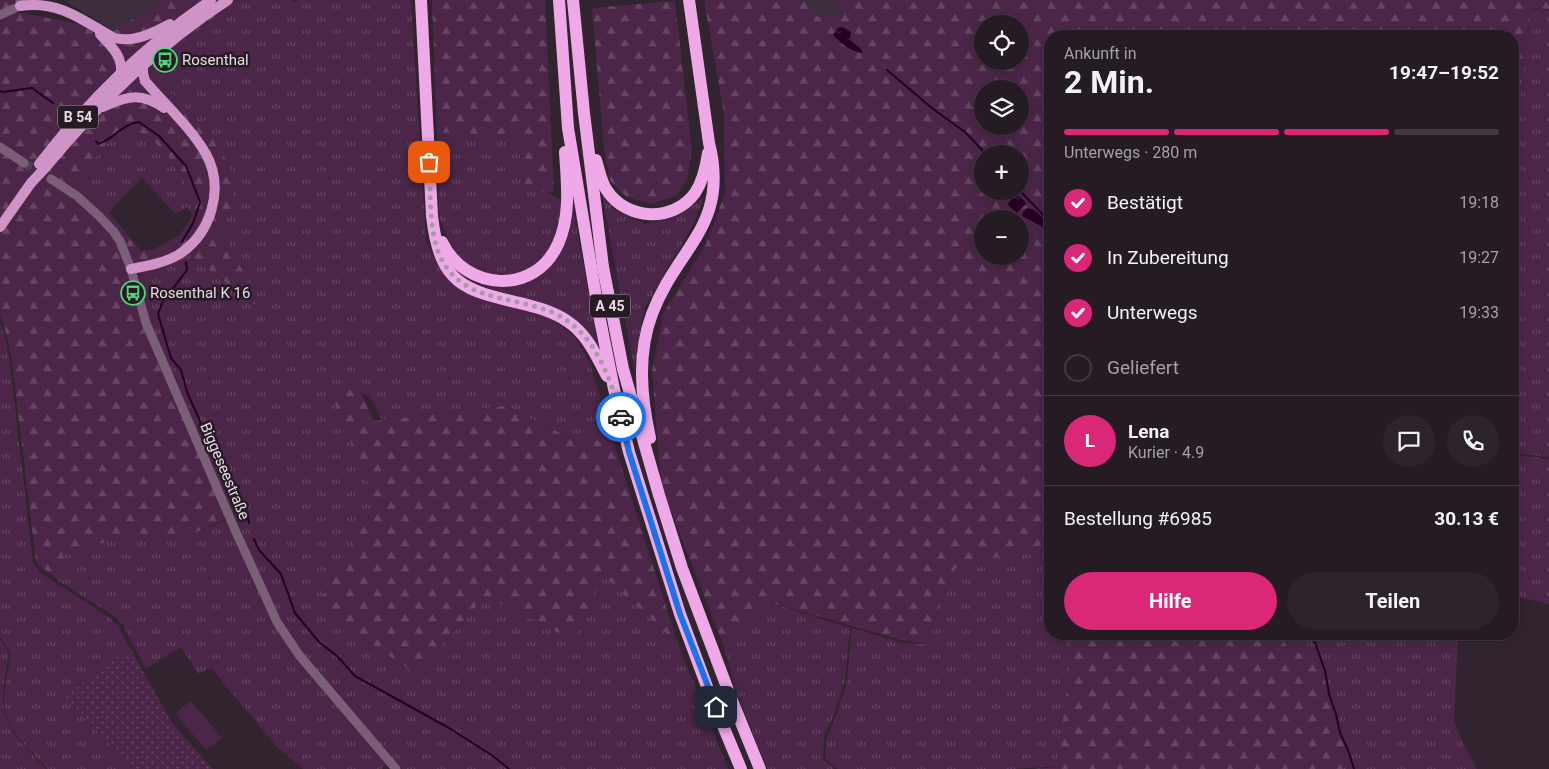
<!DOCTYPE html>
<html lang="de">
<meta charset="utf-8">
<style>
:root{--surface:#251b23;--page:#2d242b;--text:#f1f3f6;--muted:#a3a1a6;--line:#423941;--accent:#db2777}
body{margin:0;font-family:Roboto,sans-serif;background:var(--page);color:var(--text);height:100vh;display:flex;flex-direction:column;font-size:19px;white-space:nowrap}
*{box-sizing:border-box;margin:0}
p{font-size:16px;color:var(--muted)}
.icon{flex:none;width:28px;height:28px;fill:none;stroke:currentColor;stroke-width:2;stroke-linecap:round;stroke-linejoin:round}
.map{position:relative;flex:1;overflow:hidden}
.drawer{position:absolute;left:1044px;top:30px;width:475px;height:610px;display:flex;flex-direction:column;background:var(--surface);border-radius:20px;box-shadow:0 2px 12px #0003,0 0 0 1px var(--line)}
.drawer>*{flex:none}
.fabs{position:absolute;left:974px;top:15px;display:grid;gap:10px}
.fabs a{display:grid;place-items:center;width:55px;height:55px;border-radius:50%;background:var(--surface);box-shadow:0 2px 12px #0003,0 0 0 1px var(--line);font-size:25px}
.pin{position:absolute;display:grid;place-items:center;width:42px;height:42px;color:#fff;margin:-21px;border-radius:10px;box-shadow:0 2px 8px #0006}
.courier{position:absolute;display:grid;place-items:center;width:50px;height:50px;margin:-25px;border:4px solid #1a73e8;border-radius:50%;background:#fff;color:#222;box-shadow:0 1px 6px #0007}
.head em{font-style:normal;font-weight:700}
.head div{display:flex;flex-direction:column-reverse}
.head{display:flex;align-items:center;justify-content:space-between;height:85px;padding:0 20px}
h1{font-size:32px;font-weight:700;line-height:38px}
.bar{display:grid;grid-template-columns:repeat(4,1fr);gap:8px 5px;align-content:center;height:60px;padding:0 20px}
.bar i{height:6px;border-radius:4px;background:var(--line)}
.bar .current{background:var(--accent)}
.bar p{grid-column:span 4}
.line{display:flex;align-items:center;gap:12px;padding:0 20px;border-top:1px solid var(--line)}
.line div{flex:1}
.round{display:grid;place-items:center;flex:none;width:52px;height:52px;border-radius:26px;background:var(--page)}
ol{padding:0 20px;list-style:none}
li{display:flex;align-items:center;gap:15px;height:55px}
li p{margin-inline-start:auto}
li .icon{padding:5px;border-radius:50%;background:var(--accent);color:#fff;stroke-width:4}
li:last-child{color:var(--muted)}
li i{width:28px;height:28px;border:2px solid var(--line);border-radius:50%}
.action{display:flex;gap:10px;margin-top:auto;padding:10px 20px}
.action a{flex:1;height:58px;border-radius:30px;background:var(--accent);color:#fff;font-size:20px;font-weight:700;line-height:58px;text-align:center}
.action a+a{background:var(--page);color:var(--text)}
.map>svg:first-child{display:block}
.built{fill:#3e2d3c}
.grass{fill:url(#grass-tufts)}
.forest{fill:url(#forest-firs);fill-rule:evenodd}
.park{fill:#4b2648}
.garden{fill:url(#garden-dots)}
.water{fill:url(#water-ripples)}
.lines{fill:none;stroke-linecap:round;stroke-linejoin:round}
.stream{stroke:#250024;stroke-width:2}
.minor-tunnel{stroke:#4c404a;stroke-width:9;stroke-dasharray:9 4.5;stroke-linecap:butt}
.minor{stroke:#7b5f78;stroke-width:9}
.major{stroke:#ce94c8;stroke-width:10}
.highway{stroke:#efa9e8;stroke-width:12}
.major-bridge{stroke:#ce94c8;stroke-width:10}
.done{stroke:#a69ca5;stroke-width:5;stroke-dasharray:0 9}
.route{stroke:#1a73e8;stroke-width:6}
.labels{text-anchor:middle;stroke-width:5;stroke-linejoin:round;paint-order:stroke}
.shield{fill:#271a25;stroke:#aca2ab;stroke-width:1}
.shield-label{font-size:14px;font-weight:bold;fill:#e5dce4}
.poi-label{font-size:15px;fill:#e5dce4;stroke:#271a25;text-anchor:start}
.street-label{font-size:15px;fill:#e5dce4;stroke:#271a25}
</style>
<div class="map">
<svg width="1549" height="769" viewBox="0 0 1549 769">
<defs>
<pattern id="grass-tufts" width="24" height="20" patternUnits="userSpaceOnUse" patternTransform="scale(1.25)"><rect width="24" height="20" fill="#4b2648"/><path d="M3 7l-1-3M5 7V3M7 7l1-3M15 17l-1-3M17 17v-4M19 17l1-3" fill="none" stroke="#654562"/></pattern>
<pattern id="forest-firs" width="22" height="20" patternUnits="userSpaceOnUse" patternTransform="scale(1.25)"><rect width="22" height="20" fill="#4b2648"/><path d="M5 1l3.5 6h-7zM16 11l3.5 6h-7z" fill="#654562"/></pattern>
<pattern id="garden-dots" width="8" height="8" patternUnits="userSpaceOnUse" patternTransform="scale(1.25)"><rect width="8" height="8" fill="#4b2648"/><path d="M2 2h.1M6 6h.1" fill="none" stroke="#654562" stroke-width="1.8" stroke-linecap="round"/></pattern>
<pattern id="water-ripples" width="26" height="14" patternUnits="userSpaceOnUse" patternTransform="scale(1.25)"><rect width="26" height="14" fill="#250024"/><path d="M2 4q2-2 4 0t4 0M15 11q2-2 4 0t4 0" fill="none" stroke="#442544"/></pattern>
</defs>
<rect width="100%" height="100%" fill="#31242f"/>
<g class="built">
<polygon points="64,0 164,0 114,31"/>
<polygon points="803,0 835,0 845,15 841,18 830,16 818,17 812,10 810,10"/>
</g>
<g class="grass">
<polygon points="238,0 291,0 293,2 298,0 411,0 426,241 437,263 451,280 550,317 575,337 590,363 609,428 580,442 504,406 382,420 370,396 327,383 376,505 316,607 416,674 485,596 573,640 604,576 678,644 728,769 402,769 301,652 280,620 145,311 139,272 187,253 264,311 219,227 232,208 215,139 149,70 223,10"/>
<polygon points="1532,9 1549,10 1549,457 1513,453 1513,144"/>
<polygon points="136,132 147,134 179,168 188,192 193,215 187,207 176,214 142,178 108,213 73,184 106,144"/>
<polygon points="437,132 518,138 525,189 547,192 573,207 599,353 581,323 552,307 488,288 467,277 449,241 439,217"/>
<polygon points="602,194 615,210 645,224 678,216 704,197 693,225 645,307 638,343 635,373"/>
<path d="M0,322l5,15 5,27 23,199 5,7 7,6 65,42 8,8 12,22 -65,48 67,73h-84c-18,-19 -45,-40 -44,-70 1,-15 5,-31 7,-46l-11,-16z"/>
<polygon points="1513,455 1549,459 1549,604 1513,596"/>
<polygon points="227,520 256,588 274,623 388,763 381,769 303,769 278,748 211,668 198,674 181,647 146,669 123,625 114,616 60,582 63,550 150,534 188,536"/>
<polygon points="1050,543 1050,634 1071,634 1071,655 1058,766 1014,769 838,769 825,758 827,736 836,716 847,681 852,628 904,643 925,644 954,569"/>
<polygon points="771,603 850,628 845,680 834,715 824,735 823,759 834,769 768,769 738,697 724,647 732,635"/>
<polygon points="1280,634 1458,634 1454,720 1461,739 1477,769 1344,769 1345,740 1315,650 1291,656"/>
<path d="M0,639l9,14c-2,15 -6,31 -6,46 -1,30 25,50 43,70h-46z"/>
</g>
<g class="forest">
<path d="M0,0h17v12l97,19 50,-31h74l-15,10 -74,60 66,69 17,32v37l-13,19 46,85 -78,-59 -54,18 10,54 84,193 -39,18 -38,-2 -87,16 -3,32 -24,-20 -24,-199 -5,-26 -7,-22zM136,132l11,2 32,34 9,24 5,23 -13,20 -27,15h-13l-28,-34 -39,-32 33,-40z"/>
<polygon points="432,0 545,0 554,191 547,192 525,189 518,138 437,132"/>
<path d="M704,0h99l7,10 2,-1 6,8 13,-1 10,2 3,-3 -9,-15h714v9l-17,-1 -19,136 -1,-108h-462v507l-96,26 -29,74 -20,-2 -133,-38 -40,32 -8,12 -63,-162 -9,-114 11,-57 43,-70 19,-51 -1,-79zM982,24h38v37h-38zM982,89h38v37h-38zM982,154h38v37h-38zM982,219h38v37h-38z"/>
<polygon points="675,1 692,151 687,180 675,196 651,204 627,197 610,181 604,149 592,8"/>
<polygon points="327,383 361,393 374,421 504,406 579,442 609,428 678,644 604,576 573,640 485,596 416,674 316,607 376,505"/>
<polygon points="1071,634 1280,634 1291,655 1315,650 1345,740 1344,769 1034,769 1057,767 1071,655"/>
</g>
<polygon class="park" points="191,701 222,738 206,750 175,713"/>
<polygon class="garden" points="130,648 172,723 213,769 132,769 65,696"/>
<g class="water">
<path d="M842,27l9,5 -1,8 11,9 2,4c-12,-1 -22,-10 -30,-18l5,-7z"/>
<polygon points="1016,194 1024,200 1026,204 1017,213 1008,205 1009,202"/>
<polygon points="1027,208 1033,209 1050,224 1050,231 1022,216 1023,212"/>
</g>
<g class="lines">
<g class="stream">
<polyline points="887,70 933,109 965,132 986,154"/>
<polyline points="0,91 3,92 32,88 53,103"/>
<path d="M96,141l2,3c17,-5 23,-20 41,-22l20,14 27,30 14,36 -7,21 -11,19"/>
<polyline points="1020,191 1050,222"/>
<polyline points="186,262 187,270 162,303 158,314 171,358 181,370 187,392 199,419 207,440 213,446 213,455 224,472 226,490 236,503 247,512 249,523"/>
<polyline points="254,539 259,550 281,574 295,613 319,642 337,656 355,676 449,728 493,756 509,769"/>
<polyline points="1312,634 1325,671 1329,694 1336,714 1340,733 1348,750 1354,769"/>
</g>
<polyline class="minor-tunnel" points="24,163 51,179"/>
<g class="minor">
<polyline points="0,15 20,6 20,0"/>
<polyline points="0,147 24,163"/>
<polyline points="51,179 77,196 99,216 113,231 120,241 131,269 146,323 236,532 277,622 299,655 396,769"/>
</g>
<g class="major">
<path d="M20,6c39,-6 62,14 94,32 20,5 39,-5 56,-14"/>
<path d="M100,34c11,12 22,21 21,38"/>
<path d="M103,107c24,-11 38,-15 61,1"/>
<path d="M39,164c49,-63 106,-119 172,-164"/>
<path d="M46,167c53,-64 113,-122 182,-167"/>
<polyline points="0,227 31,183"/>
<path d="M131,269c16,-3 33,-6 47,-14 33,-21 47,-66 28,-101 -14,-25 -42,-51 -61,-73l-2,-8v-8"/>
</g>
<g class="highway">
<path d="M421,0l11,216c8,69 31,74 92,88 15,4 30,8 43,17 20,13 29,34 40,55"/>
<polyline points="559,0 568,128 599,315 614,389 629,452 680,614 709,692 741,769"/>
<polyline points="573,0 584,113 603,267 623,369 659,495 682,568 731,698 760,769"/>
<path d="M596,160c3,10 5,21 10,29 20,32 67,34 89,4 8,-12 11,-26 13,-40"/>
<path d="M442,242c23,49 93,54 116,2 13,-28 9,-61 7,-92"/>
<path d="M650,438c-9,-41 -13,-84 2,-124 25,-67 78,-88 57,-171l-20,-143"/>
</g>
<polyline class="major-bridge" points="31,183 46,167"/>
</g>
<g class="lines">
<path class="done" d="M429,162c2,28 -1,68 11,94 24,52 84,37 125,63 32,21 47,63 56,98"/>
<polyline class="route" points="621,417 629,452 680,614 716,707"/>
</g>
<defs>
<g id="bus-ring" transform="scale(1.25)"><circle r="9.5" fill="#271a25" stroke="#4bd677" stroke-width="1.5"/><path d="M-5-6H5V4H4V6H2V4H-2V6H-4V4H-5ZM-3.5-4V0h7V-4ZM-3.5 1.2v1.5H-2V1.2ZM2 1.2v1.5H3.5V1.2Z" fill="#4bd677"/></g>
</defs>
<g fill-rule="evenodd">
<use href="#bus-ring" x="165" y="60"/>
<use href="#bus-ring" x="133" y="293"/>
</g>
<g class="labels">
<g class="shield">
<rect x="58" y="105.5" width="40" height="23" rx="4"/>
<rect x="590" y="294.5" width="40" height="23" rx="4"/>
</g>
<g class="shield-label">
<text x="78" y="122">B 54</text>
<text x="610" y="311">A 45</text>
</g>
<g class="poi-label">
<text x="182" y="65">Rosenthal</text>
<text x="150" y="298">Rosenthal K 16</text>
</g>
<g class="street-label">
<text transform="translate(225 471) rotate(67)" y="5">Biggeseestraße</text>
</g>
</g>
</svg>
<div class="fabs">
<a><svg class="icon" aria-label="locate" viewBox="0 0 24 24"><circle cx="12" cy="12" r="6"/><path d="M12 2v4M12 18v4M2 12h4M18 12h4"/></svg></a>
<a><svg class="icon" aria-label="layers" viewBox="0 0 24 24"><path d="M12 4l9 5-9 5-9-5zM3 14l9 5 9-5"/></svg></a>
<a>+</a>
<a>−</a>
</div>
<div class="pin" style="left:429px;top:162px;background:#ea580c"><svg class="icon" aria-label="bag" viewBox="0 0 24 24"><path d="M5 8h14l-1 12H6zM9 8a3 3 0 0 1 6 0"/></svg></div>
<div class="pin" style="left:716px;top:707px;background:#1f2937"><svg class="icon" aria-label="home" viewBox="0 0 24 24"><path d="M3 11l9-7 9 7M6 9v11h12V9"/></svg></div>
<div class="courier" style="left:621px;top:417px"><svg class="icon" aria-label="car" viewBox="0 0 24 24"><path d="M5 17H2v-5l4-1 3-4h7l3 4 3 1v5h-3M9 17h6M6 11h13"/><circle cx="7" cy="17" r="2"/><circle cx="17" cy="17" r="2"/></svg></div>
<section class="drawer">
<div class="head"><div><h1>2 Min.</h1><p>Ankunft in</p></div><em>19:47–19:52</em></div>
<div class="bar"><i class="current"></i><i class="current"></i><i class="current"></i><i></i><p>Unterwegs · 280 m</p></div>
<ol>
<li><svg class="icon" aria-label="check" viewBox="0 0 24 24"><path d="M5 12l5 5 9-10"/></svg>Bestätigt<p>19:18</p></li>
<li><svg class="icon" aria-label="check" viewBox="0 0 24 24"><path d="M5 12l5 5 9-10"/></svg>In Zubereitung<p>19:27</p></li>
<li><svg class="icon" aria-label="check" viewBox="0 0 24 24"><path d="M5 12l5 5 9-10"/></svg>Unterwegs<p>19:33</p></li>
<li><i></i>Geliefert</li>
</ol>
<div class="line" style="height:90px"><b class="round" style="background:var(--accent);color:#fff">L</b><div><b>Lena</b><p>Kurier · 4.9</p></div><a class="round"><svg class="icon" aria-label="chat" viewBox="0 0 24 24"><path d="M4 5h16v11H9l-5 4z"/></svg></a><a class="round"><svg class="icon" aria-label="phone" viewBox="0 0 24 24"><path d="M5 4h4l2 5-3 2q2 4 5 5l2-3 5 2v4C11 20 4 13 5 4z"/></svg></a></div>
<div class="line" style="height:65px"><div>Bestellung #6985</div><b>30.13 €</b></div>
<div class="action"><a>Hilfe</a><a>Teilen</a></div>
</section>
</div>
